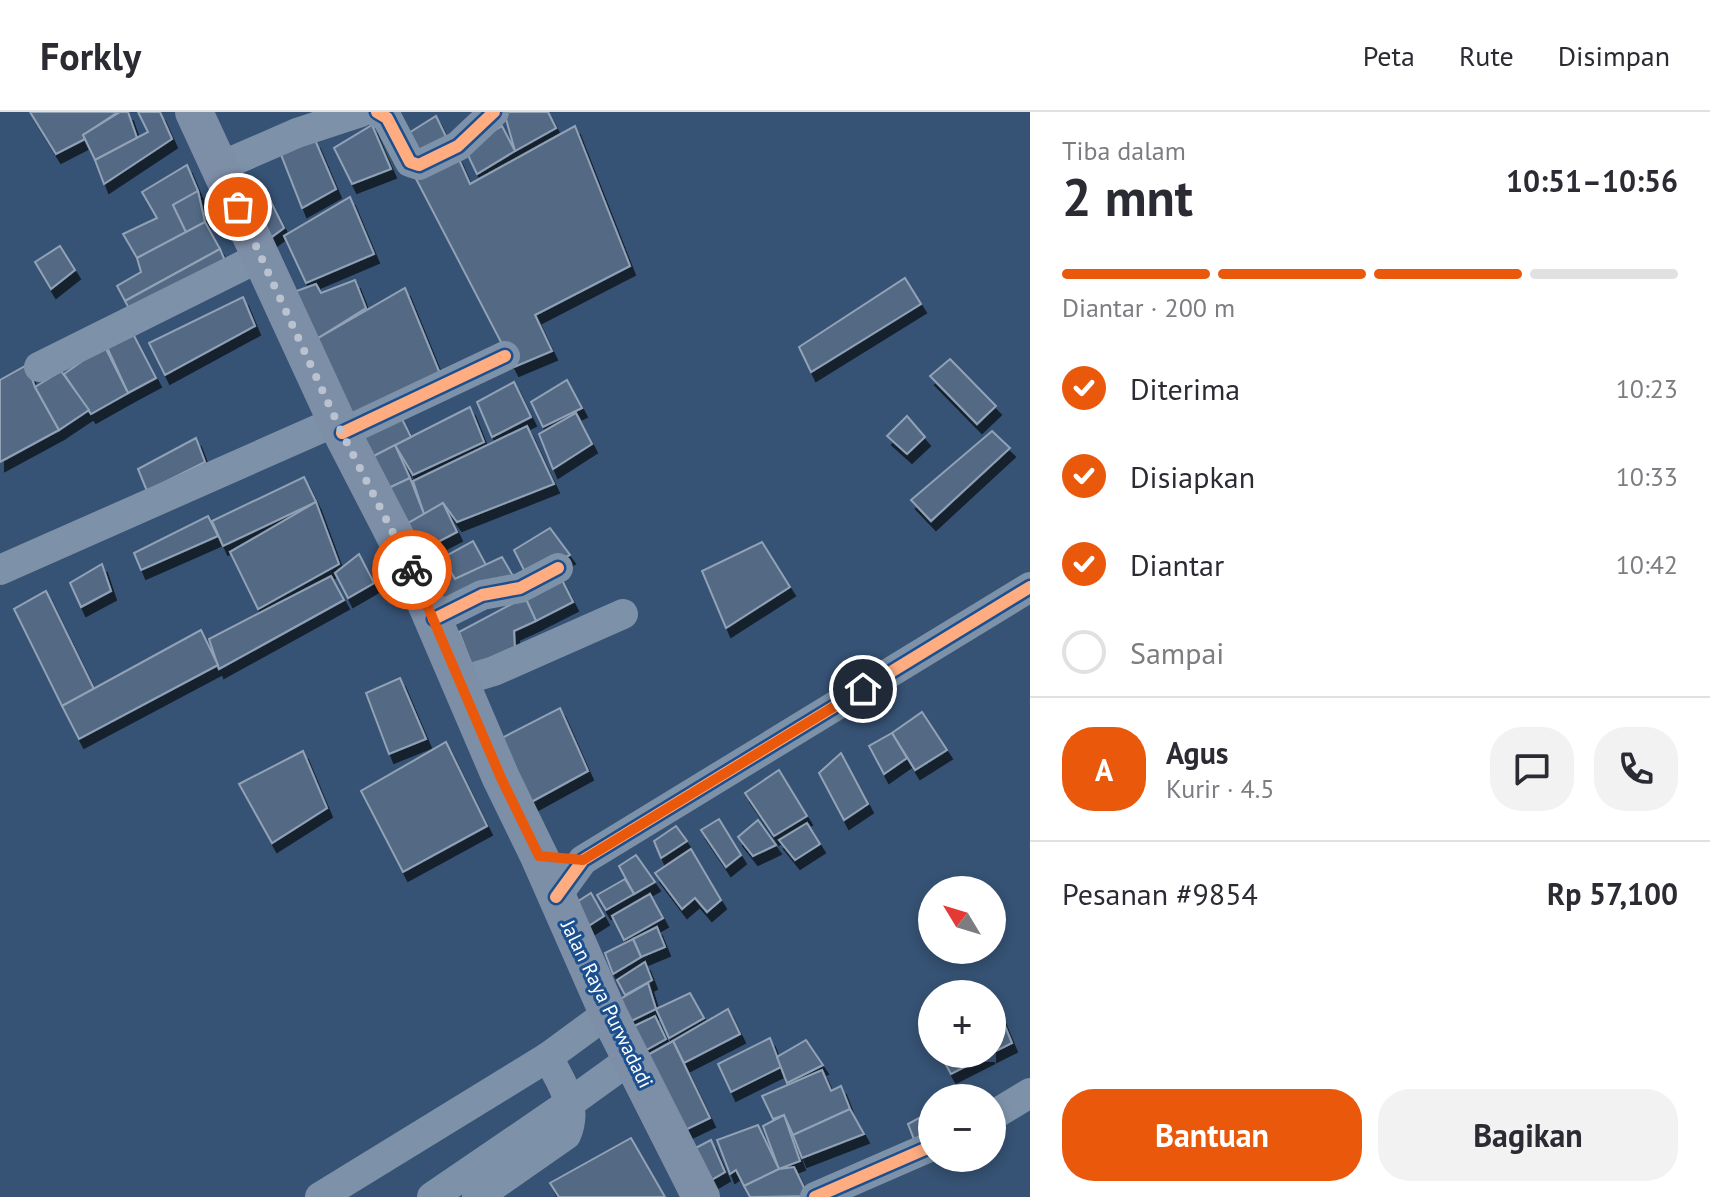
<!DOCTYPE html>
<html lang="id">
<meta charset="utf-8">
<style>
:root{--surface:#fff;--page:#f2f2f3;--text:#2b2b33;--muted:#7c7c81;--line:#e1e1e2;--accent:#ea580c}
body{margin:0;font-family:"PT Sans",sans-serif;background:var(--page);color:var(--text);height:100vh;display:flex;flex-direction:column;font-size:30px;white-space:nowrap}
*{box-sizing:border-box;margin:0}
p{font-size:26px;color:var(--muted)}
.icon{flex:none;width:44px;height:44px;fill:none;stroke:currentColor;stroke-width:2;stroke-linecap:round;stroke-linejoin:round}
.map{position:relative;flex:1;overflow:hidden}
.details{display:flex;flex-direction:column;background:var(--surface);width:680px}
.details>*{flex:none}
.needle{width:52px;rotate:308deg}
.controls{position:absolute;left:918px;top:764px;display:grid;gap:16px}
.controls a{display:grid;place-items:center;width:88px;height:88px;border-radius:50%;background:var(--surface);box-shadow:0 4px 12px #0003;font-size:40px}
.pin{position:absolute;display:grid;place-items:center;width:68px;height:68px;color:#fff;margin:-34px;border:4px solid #fff;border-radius:50%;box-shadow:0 2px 8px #0007}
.courier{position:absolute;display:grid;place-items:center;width:80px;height:80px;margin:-40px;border:6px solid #ea580c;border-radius:50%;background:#fff;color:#222;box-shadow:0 2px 10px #0007}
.summary em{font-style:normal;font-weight:800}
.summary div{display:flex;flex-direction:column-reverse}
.summary{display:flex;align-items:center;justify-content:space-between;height:136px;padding:0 32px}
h1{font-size:52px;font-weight:800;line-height:60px}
.bar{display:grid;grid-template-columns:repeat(4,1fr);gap:12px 8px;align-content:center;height:96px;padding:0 32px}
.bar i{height:10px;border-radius:6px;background:var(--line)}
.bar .current{background:var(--accent)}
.bar p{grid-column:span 4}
.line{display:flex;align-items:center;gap:20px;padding:0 32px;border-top:2px solid var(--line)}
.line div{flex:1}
.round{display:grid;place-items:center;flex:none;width:84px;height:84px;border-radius:32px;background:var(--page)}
ol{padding:0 32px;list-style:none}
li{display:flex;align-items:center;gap:24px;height:88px}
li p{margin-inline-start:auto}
li .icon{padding:8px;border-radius:50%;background:var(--accent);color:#fff;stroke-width:4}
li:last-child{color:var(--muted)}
li i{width:44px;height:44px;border:4px solid var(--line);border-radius:50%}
.cta{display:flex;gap:16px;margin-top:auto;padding:16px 32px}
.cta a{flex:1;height:92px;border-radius:32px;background:var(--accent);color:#fff;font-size:32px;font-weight:800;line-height:92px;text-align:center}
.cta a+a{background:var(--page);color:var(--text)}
header{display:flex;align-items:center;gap:48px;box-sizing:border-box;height:112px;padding:0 40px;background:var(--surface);border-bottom:2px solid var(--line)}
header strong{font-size:38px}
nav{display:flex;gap:44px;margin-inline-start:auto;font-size:28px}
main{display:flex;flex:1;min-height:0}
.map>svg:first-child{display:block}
.building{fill:#526984;stroke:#92a2b6;stroke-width:2;filter:url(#shadow)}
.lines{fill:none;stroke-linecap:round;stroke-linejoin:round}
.minor{stroke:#7d92a8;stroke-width:30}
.major{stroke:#7d8ea7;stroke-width:38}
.cycleway-casing{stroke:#1b4f8f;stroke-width:17}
.cycleway{stroke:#ffac80;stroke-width:12}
.done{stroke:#b9c2ce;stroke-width:8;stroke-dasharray:0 14.4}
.route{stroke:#ea580c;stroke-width:10}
.labels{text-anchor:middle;stroke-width:6;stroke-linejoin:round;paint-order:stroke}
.street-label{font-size:20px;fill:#fff;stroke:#1b4f8f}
</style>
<header>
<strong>Forkly</strong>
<nav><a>Peta</a><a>Rute</a><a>Disimpan</a></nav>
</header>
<main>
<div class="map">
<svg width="1030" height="1085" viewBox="0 0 1030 1085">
<defs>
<filter id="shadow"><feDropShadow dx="5" dy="9" stdDeviation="0" flood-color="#0009"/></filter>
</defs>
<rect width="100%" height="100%" fill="#365274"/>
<g class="building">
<polygon points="30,0 118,0 83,23 85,27 56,42"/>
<polygon points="120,0 128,0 137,26 95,48 83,23"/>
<polygon points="138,0 160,0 172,27 104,72 95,48 148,20"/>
<polygon points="504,0 548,0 556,16 515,39"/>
<polygon points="436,4 450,33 416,48 404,24"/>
<polygon points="372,13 391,57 352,72 334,36"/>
<polygon points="502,14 515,39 477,62 464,35"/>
<polygon points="575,14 630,154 535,203 552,239 514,255 413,61 457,43 470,72"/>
<polygon points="315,28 336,77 302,96 280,40"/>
<polygon points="187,53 198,79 173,93 186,120 137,146 123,122 157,106 142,80"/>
<polygon points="265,78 284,116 265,130 251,86"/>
<polygon points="198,79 205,110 186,120 173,93"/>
<polygon points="350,85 374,142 306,171 284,124"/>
<polygon points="205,110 220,137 125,189 117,174 141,160 137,146"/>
<polygon points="60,134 75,158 51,177 35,150"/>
<polygon points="220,137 228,156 133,204 125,189"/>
<polygon points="905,166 921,192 811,260 799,235"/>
<polygon points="355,168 366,196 315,228 291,181 316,172 321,181"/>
<polygon points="405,176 443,269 345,309 315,228"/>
<polygon points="243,185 255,214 165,263 149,231"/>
<polygon points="131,218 156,266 128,281 106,233"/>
<polygon points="102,229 128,281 91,302 64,262 81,250"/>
<polygon points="950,247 996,294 977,312 930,264"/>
<polygon points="27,253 35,275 59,318 0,350 0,268"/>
<polygon points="61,259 89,298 59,318 35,275"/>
<polygon points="567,268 582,296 543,315 531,290"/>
<polygon points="514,270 531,305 492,325 477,290"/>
<polygon points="470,295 484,330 413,363 395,333"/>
<polygon points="398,299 411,325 366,348 354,320"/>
<polygon points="576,301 592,332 553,357 539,322"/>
<polygon points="907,304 925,325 907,342 887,324"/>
<polygon points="527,314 554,372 457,410 443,391 424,402 413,369"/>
<polygon points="992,319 1010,336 931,409 911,388"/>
<polygon points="196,326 205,350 147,379 138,357"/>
<polygon points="395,333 410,366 380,380 366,348"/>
<polygon points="304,365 316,390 223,434 212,409"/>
<polygon points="410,366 424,402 398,417 380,380"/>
<polygon points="316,390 339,452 258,497 230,440"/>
<polygon points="443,391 457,420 411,444 398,417"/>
<polygon points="208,404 218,424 141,458 134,441"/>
<polygon points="550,416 570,443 527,464 514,438"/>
<polygon points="473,429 486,453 455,467 442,446"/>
<polygon points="762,430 790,475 726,516 702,459"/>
<polygon points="437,437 455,467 502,445 513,464 439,499 410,453"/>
<polygon points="359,442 374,471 348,486 335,461"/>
<polygon points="102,452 111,479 81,495 70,471"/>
<polygon points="331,464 344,488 219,557 209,527"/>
<polygon points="560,464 573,490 536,509 525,485"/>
<polygon points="46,479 94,577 62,594 14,497"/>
<polygon points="525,485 536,509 514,519 515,537 473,556 459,520"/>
<polygon points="201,518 218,553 79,627 62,594"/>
<polygon points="400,566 426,627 389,642 366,581"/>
<polygon points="560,596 588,659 524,694 494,630"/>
<polygon points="922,600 947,638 915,658 892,621"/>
<polygon points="892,621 907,646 884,662 869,634"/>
<polygon points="446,630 487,714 403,760 361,679"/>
<polygon points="303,639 327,696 272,731 239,672"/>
<polygon points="841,641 868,692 844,708 819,661"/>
<polygon points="779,658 807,704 774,724 745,681"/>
<polygon points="719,707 741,743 726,755 701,718"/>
<polygon points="758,708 776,733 753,744 738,725"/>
<polygon points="807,711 820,732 795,748 779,728"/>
<polygon points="676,714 687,729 661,746 654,729"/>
<polygon points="691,737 721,788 707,800 695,786 682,797 655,761"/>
<polygon points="636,743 655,770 634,782 619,754"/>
<polygon points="625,767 634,782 606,798 597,783"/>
<polygon points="591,781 604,804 584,817 569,795"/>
<polygon points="650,782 663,806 624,828 612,804"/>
<polygon points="657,815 665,835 641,845 633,827"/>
<polygon points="633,827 641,845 613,862 605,841"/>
<polygon points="645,850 652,868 625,883 617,868"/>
<polygon points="648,871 656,897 625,912 617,889"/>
<polygon points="690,881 704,906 669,926 656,897"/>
<polygon points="728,897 740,922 684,951 673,929"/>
<polygon points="998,897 1012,931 992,941 992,900"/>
<polygon points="655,904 666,927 639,942 628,917"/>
<polygon points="770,926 781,955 731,980 718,952"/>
<polygon points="806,928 823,953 787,971 777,945"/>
<polygon points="673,929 710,1006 679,1021 644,945"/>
<polygon points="940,942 990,942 951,962"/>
<polygon points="822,958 831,979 841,974 850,997 793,1023 784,1003 773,1007 762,984"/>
<polygon points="850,997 864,1022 802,1046 793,1023"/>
<polygon points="932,999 932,1027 917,1035 908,1012"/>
<polygon points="784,1003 800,1049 779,1057 763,1014"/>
<polygon points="758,1013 779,1057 744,1074 736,1058 730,1062 717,1028"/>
<polygon points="631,1026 665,1085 559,1085 550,1071"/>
<polygon points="711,1028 725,1060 701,1074 686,1041"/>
<polygon points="794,1055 808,1084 750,1085 744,1074 779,1057"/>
</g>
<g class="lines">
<g class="minor">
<polyline points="377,0 387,6 410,50 419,53 458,34 494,0"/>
<polyline points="219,55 297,21 361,0"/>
<polyline points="39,255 260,145"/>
<polyline points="342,321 505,244"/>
<polyline points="0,458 337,309"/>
<polyline points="434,507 482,483 520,476 558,456"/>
<polyline points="461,569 494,559 623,502"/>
<polyline points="556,785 583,748 1030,475"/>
<polyline points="992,1004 1030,981"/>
<polyline points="320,1085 548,945 608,901"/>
<polyline points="432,1085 571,990 632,946"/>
<path d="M477,1085l89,-62c13,-29 -5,-52 -18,-78"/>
<polyline points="815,1085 932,1034"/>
</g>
<polyline class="major" points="194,0 342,321 408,449 501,666 539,744 608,901 701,1085"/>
<g class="cycleway-casing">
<g id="cycleway">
<polyline points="377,0 387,6 410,50 419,53 458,34 494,0"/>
<polyline points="342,321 505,244"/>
<polyline points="434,507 482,483 520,476 558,456"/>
<polyline points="556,785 583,748 1030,475"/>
<polyline points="815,1085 932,1034"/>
</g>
</g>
<use href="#cycleway" class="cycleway"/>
</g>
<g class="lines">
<polyline class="done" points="238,95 342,321 412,458"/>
<polyline class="route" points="412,458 501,666 539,744 583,748 863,577"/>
</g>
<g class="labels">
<g class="street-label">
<text transform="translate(607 892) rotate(64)" y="7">Jalan Raya Purwadadi</text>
</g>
</g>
</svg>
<div class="controls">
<a><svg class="needle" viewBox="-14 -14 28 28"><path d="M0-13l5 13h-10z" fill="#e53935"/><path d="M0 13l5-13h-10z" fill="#7c7c81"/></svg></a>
<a>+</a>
<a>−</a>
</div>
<div class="pin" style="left:238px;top:95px;background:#ea580c"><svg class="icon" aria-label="bag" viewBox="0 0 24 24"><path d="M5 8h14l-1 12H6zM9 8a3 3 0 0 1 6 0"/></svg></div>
<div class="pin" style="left:863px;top:577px;background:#1f2937"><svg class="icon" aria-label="home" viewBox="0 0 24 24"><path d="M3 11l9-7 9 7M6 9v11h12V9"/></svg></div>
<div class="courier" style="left:412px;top:458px"><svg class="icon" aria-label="bike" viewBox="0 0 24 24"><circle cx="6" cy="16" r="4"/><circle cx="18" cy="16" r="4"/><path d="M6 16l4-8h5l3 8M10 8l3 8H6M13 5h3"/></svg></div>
</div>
<section class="details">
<div class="summary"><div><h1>2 mnt</h1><p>Tiba dalam</p></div><em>10:51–10:56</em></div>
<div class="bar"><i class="current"></i><i class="current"></i><i class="current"></i><i></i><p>Diantar · 200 m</p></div>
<ol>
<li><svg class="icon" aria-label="check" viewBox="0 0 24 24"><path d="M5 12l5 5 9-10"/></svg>Diterima<p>10:23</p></li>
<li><svg class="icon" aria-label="check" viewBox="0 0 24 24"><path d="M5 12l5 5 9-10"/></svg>Disiapkan<p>10:33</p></li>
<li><svg class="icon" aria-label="check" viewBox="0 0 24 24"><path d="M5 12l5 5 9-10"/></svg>Diantar<p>10:42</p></li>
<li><i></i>Sampai</li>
</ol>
<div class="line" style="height:144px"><b class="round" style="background:var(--accent);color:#fff">A</b><div><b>Agus</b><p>Kurir · 4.5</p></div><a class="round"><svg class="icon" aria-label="chat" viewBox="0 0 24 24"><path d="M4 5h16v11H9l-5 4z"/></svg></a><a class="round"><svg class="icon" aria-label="phone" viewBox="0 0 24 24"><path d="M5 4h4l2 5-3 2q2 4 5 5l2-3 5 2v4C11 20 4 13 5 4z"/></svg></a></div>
<div class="line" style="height:104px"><div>Pesanan #9854</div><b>Rp 57,100</b></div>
<div class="cta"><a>Bantuan</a><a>Bagikan</a></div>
</section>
</main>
